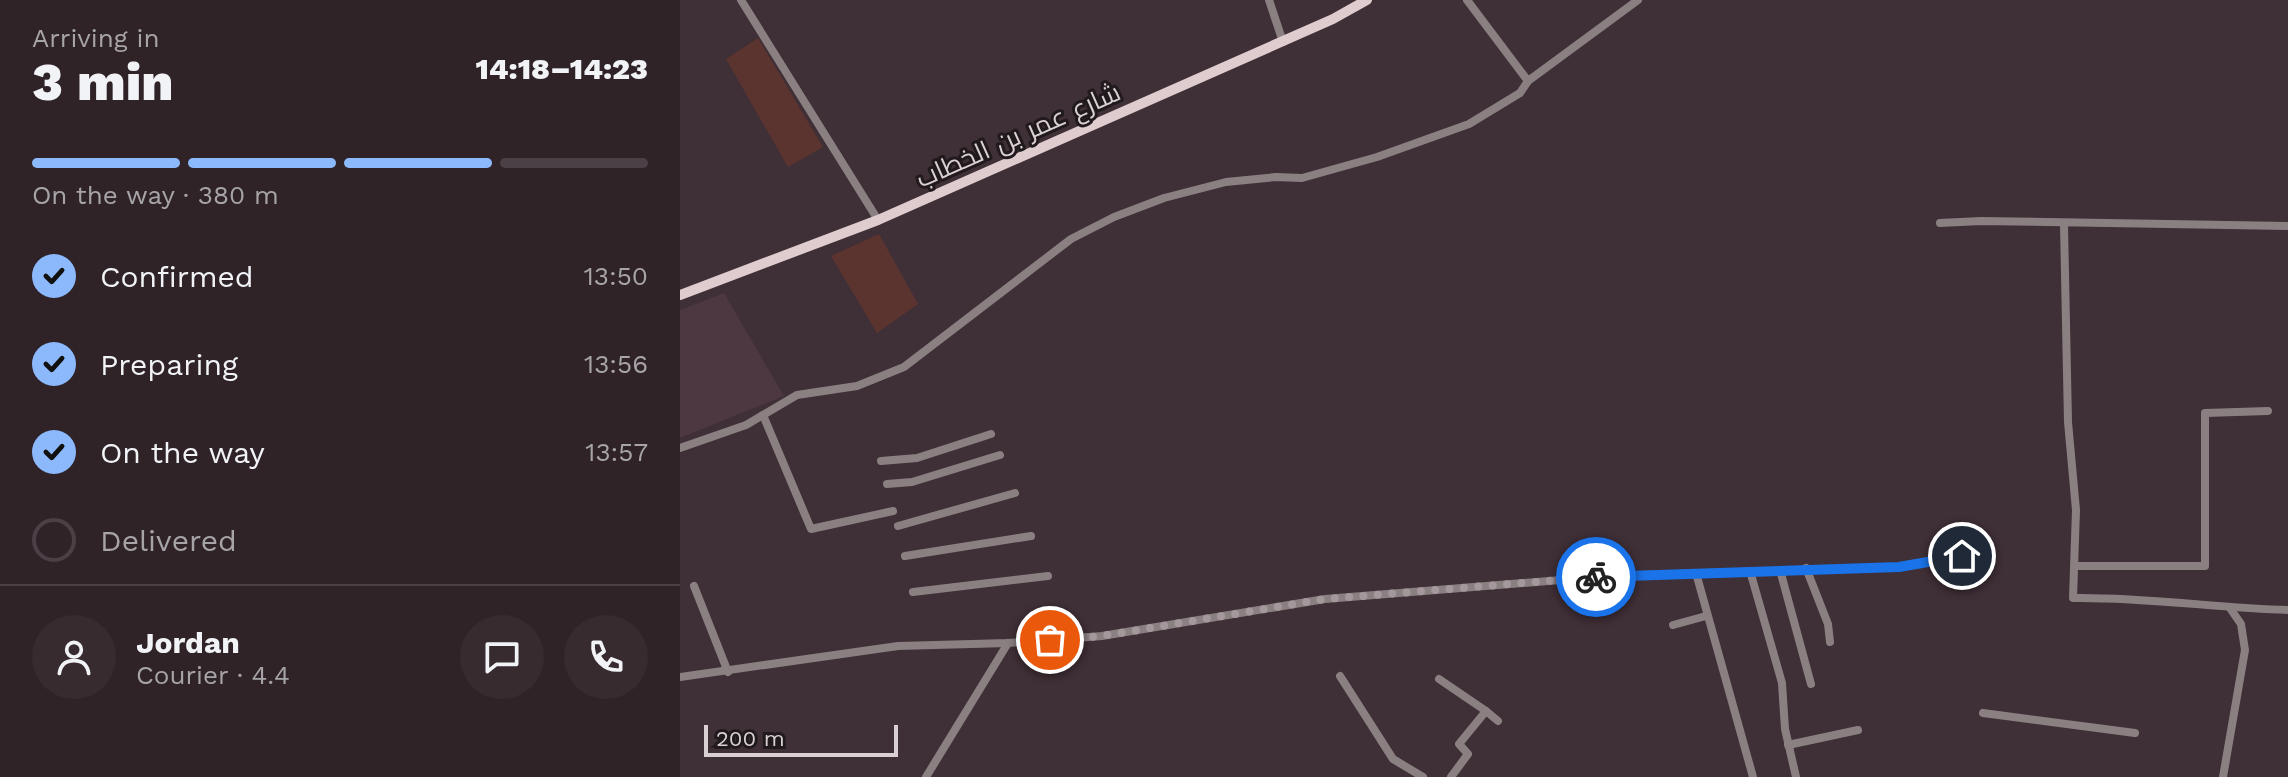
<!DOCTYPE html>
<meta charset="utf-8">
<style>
:root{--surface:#2f2328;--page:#372b30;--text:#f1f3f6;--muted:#a7a4a8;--line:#4a4045;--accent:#8cb9fc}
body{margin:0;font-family:"Work Sans",Cairo,sans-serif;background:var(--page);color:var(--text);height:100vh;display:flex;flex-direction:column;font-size:30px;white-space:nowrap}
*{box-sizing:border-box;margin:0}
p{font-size:26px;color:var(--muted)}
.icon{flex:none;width:44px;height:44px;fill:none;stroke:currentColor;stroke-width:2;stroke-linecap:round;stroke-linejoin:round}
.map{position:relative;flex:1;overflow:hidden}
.drawer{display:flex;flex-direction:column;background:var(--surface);width:680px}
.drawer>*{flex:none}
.scale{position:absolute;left:24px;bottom:20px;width:194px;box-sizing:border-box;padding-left:8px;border:4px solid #dad0d4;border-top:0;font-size:22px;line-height:28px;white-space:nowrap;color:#dad0d4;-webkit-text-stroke:6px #211a1d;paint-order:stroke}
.pin{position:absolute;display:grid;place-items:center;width:68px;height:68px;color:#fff;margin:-34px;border:4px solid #fff;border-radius:50%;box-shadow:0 2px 8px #0007}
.courier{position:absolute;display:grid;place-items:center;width:80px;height:80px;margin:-40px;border:6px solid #1a73e8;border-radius:50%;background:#fff;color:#222;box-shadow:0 2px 10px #0007}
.overview em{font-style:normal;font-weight:800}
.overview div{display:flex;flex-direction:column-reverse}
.overview{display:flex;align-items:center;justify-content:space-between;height:136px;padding:0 32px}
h1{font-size:52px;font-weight:800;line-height:60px}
.bar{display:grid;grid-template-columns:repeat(4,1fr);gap:12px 8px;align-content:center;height:96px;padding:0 32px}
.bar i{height:10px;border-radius:6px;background:var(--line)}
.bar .active{background:var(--accent)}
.bar p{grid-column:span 4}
.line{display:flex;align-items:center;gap:20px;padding:0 32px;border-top:2px solid var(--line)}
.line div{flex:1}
.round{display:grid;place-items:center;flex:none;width:84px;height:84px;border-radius:42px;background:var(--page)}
ol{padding:0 32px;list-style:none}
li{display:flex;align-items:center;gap:24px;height:88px}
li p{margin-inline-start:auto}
li .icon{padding:8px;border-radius:50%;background:var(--accent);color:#111;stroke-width:4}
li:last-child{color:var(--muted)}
li i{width:44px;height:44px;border:4px solid var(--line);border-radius:50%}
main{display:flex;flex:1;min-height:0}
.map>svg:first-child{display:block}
.built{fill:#4d3741}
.green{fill:#5c342f}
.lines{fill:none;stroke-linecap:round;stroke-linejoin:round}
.minor{stroke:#8a8082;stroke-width:8}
.major{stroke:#dfcccf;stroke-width:10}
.done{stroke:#a4989d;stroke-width:8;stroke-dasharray:0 14.4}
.route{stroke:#1a73e8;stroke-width:10}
.labels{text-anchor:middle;stroke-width:6;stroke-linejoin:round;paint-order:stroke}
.street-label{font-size:26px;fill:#dad0d4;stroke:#211a1d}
</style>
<main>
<section class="drawer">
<div class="overview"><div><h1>3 min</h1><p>Arriving in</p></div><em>14:18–14:23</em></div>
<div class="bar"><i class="active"></i><i class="active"></i><i class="active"></i><i></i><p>On the way · 380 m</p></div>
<ol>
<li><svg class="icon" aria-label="check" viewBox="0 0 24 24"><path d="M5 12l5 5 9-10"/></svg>Confirmed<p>13:50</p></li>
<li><svg class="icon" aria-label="check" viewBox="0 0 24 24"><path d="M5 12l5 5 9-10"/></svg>Preparing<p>13:56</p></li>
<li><svg class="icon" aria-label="check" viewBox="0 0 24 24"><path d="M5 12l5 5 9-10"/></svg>On the way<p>13:57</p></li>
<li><i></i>Delivered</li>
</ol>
<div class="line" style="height:144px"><a class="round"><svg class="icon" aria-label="person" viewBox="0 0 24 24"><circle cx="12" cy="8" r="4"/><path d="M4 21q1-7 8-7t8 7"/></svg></a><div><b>Jordan</b><p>Courier · 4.4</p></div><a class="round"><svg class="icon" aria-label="chat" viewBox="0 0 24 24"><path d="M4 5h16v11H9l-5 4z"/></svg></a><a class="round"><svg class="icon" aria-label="phone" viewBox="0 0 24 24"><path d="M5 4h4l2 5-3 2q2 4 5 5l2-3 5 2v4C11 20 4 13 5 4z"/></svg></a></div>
</section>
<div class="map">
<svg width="1608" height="777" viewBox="0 0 1608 777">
<rect width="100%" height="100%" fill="#3f2f36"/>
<polygon class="built" points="44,293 104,396 0,438 0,310"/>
<g class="green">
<polygon points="78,38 143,147 108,167 46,59"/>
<polygon points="199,234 238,304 197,333 151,256"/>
</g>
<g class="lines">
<g class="minor">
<polyline points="61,0 198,220"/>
<polyline points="589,0 603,42"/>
<polyline points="787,0 848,81"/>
<polyline points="1260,223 1301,221 1608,226"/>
<path d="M1384,225l4,197 8,88 -3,88c73,-1 143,10 215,12"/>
<polyline points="83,415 131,529 213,511"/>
<polyline points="0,448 66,425 117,395 177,386 224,367 391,239 434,217 484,198 546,182 596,177 622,178 697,157 789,124 840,93 848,81 958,0"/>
<polyline points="201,461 237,458 311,434"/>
<polyline points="207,484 232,482 320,455"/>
<polyline points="218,526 335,493"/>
<polyline points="225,556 351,536"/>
<polyline points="1397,566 1525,566 1525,413 1588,411"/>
<polyline points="1126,568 1148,624 1150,642"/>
<polyline points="1100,570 1131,684"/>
<polyline points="1070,571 1102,683 1105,729 1116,777"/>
<polyline points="1016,573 1073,777"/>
<polyline points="14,586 48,672"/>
<polyline points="233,592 368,576"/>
<polyline points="993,625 1026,616"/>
<polyline points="660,676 713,759 743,777"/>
<polyline points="0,677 218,646 328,643 422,636 645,599 931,576 1219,567 1282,556"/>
<polyline points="759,679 806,711"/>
<polyline points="1303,713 1455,733"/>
<polyline points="1108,745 1178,730"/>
<polyline points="246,777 328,643"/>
<polyline points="771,777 788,754 779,744 806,711 818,721"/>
<polyline points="1543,777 1565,650 1561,624 1550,608"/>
</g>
<polyline class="major" points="0,295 198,220 653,19 687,0"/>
</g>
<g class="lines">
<polyline class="done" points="370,640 422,636 645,599 916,577"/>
<polyline class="route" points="916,577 1219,567 1282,556"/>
</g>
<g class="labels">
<g class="street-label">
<text transform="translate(338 135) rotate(-24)" y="9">شارع عمر بن الخطاب</text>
</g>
</g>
</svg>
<div class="scale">200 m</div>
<div class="pin" style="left:370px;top:640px;background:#ea580c"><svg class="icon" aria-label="bag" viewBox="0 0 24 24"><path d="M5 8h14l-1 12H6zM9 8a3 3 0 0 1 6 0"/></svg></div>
<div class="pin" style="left:1282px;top:556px;background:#1f2937"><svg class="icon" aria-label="home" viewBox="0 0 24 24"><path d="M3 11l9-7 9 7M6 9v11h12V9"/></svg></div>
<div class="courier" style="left:916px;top:577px"><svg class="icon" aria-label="bike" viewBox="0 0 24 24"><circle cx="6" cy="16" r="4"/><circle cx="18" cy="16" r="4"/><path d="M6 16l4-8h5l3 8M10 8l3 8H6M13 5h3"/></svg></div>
</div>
</main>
